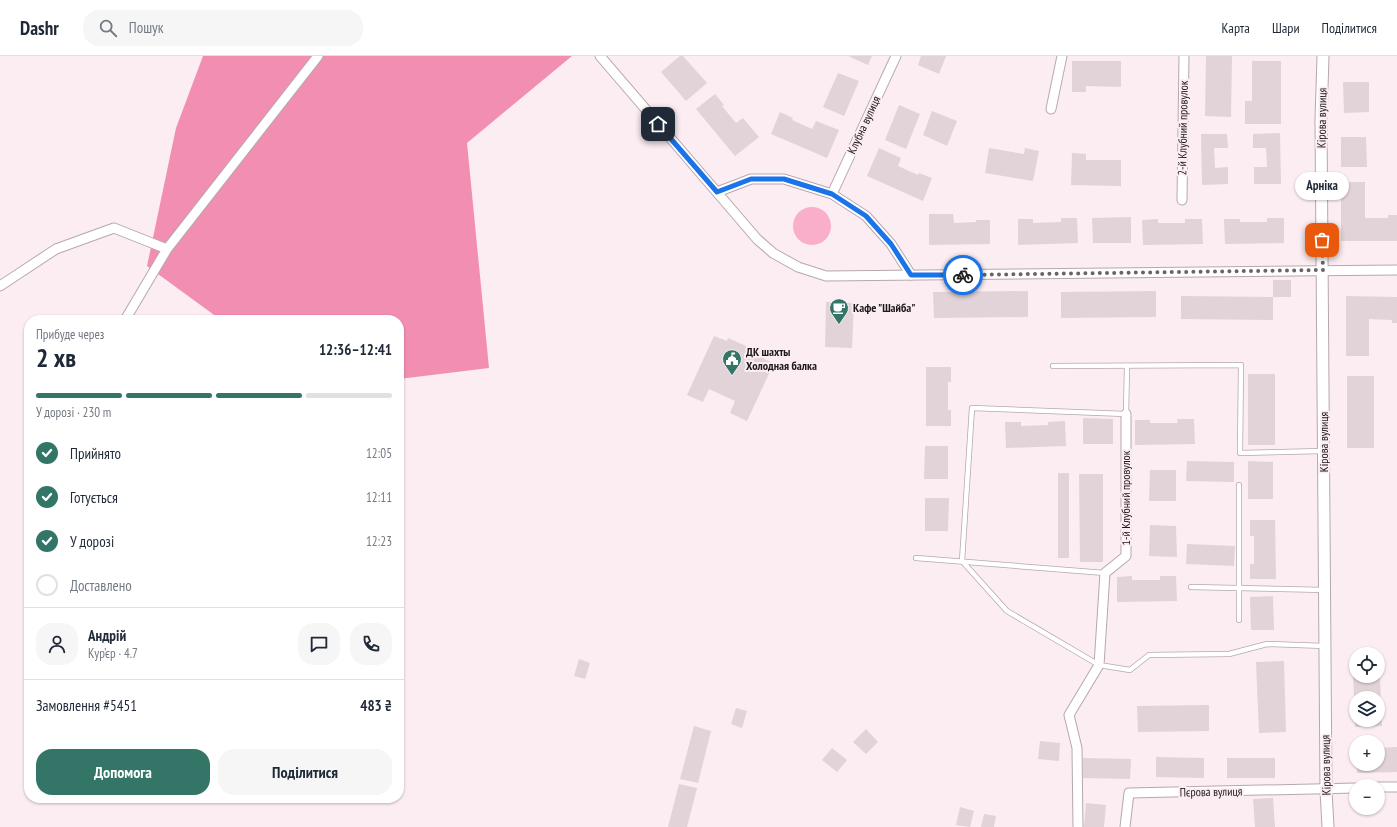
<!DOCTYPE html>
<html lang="uk">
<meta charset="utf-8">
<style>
:root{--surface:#fff;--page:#f6f6f7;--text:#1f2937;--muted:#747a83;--line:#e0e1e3;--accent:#337667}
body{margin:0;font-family:"PT Sans Narrow",sans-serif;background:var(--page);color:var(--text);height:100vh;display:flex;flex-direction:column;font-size:15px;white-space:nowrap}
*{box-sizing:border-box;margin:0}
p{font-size:13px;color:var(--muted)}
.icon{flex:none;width:22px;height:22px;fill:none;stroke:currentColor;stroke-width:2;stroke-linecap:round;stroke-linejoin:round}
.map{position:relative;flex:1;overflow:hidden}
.drawer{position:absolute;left:24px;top:259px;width:380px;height:488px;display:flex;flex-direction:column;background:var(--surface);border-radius:16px;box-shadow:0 1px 3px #0004}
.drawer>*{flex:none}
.controls{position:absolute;left:1349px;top:591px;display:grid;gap:8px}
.controls a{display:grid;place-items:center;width:36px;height:36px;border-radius:50%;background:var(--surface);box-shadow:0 1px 3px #0004;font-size:20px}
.pin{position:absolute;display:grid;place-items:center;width:34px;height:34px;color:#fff;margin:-17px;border-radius:8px;box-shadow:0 2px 6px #0006}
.courier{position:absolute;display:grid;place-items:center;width:40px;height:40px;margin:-20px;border:3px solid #1a73e8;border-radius:50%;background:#fff;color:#222;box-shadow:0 1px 5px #0007}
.bubble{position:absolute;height:28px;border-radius:14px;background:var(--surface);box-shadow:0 1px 3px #0004;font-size:13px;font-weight:700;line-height:28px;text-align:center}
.headline em{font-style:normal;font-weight:700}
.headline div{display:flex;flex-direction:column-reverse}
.headline{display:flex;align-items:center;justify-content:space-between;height:68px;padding:0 12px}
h1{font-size:26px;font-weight:700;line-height:30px}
.bar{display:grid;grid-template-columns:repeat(4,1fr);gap:6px 4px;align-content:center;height:48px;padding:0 12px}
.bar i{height:5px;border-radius:3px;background:var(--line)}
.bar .on{background:var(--accent)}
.bar p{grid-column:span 4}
.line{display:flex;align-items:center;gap:10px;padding:0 12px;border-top:1px solid var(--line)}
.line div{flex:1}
.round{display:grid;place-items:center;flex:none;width:42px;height:42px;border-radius:16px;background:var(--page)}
ol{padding:0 12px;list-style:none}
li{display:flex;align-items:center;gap:12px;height:44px}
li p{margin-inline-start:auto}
li .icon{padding:4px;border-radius:50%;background:var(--accent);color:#fff;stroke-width:4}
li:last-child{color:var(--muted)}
li i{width:22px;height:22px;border:2px solid var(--line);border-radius:50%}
.primary-button{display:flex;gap:8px;margin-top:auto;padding:8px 12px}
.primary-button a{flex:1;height:46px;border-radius:16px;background:var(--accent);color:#fff;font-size:16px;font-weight:700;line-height:46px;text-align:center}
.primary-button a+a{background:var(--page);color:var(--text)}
header{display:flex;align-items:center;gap:24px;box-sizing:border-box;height:56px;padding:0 20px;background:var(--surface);border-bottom:1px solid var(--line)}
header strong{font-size:19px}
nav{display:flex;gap:22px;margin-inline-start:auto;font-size:14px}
.search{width:280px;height:36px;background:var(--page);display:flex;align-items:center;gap:10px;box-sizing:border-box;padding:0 14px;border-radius:16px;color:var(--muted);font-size:15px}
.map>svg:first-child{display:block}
.green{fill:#f9afc9}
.forest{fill:#f38eb3}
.building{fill:#e1d3d7}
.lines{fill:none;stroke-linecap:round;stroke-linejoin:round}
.service-casing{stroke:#b6a8ac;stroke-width:6}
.minor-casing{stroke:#b6a8ac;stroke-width:11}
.tertiary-casing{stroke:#b6a8ac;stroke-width:13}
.service{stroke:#fff;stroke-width:4.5}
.minor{stroke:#fff;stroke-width:9}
.tertiary{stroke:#fff;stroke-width:11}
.done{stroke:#6b6365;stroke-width:4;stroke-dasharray:0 7.2}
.route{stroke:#1a73e8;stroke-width:5}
.labels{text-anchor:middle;stroke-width:4;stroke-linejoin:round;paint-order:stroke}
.street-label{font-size:12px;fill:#1d1819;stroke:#fbedf1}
.poi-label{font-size:12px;font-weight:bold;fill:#1d1819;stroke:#fbedf1;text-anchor:start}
</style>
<header>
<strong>Dashr</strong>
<div class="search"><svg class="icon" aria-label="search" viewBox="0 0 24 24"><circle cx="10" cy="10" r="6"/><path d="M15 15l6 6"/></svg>Пошук</div>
<nav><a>Карта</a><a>Шари</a><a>Поділитися</a></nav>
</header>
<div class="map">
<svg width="1397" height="771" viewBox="0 0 1397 771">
<rect width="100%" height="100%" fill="#fbedf1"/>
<circle class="green" cx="812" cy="170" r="19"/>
<polygon class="forest" points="203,0 572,0 467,87 489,312 399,323 399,264 221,264 147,210 176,72"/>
<g class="building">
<polygon points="680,0 683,0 707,27 686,45 661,16"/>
<polygon points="848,0 872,0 868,9"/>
<polygon points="921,0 946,0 939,18 918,9"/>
<polygon points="1206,0 1232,0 1231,61 1205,60"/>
<polygon points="1072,5 1121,5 1121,31 1086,30 1086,36 1072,36"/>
<polygon points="1252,5 1281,5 1281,68 1245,68 1245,45 1252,45"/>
<polygon points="838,17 859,25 844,60 823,51"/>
<polygon points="1343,26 1369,26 1369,56 1344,57"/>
<polygon points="715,38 724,49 722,50 736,67 743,62 759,81 735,100 696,53"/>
<polygon points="899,49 920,58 906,93 885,84"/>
<polygon points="932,55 957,65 947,90 923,79"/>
<polygon points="780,56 793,62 792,64 812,73 816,65 839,74 827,102 771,78"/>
<polygon points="1280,77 1281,128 1254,128 1254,111 1267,111 1266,92 1253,92 1253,78"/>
<polygon points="1201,78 1227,78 1228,92 1214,92 1215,112 1228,111 1228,128 1202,129"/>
<polygon points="1341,81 1366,81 1367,111 1341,111"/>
<polygon points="879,92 901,102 898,110 918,119 919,117 932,122 923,145 867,120"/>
<polygon points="989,92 1024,98 1025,92 1039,95 1033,125 985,117"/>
<polygon points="1072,97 1086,98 1086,104 1121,104 1121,130 1071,129"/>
<polygon points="1341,126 1365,126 1365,162 1388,162 1388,159 1397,159 1397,185 1341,185"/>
<polygon points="929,158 953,158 954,167 976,166 976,164 990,164 990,188 929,189"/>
<polygon points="1131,161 1131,187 1093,187 1092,162"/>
<polygon points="1061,162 1077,162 1078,187 1018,189 1018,163 1033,163 1033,167 1061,166"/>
<polygon points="1267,162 1284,162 1284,187 1225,188 1224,163 1240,163 1240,166 1267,166"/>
<polygon points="1158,163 1158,167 1185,167 1185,163 1202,163 1203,188 1143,189 1142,164"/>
<polygon points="1273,224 1291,224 1291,241 1273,241 1273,264 1181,263 1181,240 1273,241"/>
<polygon points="1028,235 1028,261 934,262 933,236"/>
<polygon points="1156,235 1156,261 1061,262 1061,236"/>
<polygon points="1346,240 1397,241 1397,267 1392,267 1392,264 1369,263 1369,300 1346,300"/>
<polygon points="826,246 854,247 852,292 825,291"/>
<polygon points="714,280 727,285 728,282 766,299 764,303 774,307 747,365 730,357 735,345 709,333 703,346 687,339"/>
<polygon points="926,311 951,311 951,326 948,326 948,354 951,354 951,370 926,370"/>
<rect x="1248" y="318" width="27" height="71"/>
<rect x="1347" y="320" width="27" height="72"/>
<polygon points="1083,362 1113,363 1113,388 1083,388"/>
<polygon points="1177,363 1194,363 1195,388 1135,389 1135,364 1150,364 1150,367 1178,367"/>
<polygon points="1065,365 1066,390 1006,392 1005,366 1021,366 1021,370 1048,369 1048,366"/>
<polygon points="925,390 948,390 948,423 924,423"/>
<polygon points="1187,405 1234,406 1234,426 1186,425"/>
<polygon points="1248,405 1273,406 1273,443 1248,443"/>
<polygon points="1150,414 1176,414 1176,445 1149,445"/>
<rect x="1058" y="417" width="11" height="85"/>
<polygon points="1079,418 1103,418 1103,506 1080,506"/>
<polygon points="925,442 949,442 948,475 925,475"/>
<polygon points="1250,464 1275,464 1276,523 1250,523 1250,508 1254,508 1254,480 1250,480"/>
<polygon points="1150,469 1176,470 1177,501 1149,500"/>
<polygon points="1187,488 1235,490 1234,510 1186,508"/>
<polygon points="1132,520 1132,524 1160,524 1160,520 1176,520 1177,545 1117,546 1117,521"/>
<polygon points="1273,540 1274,574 1251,574 1250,541"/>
<polygon points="1378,599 1379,599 1382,670 1355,671 1355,664 1378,664 1378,642 1356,642 1356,660 1355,660 1352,600 1356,600 1356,620 1378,620"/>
<polygon points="579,603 590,607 585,623 574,620"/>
<polygon points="1284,605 1286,676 1259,677 1256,606"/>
<polygon points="1209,649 1209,675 1138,676 1137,650"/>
<polygon points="736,652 747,655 742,672 731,668"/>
<polygon points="694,670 711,675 698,727 680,723"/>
<polygon points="866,673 878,686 866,698 853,686"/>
<polygon points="1040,685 1060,687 1059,705 1038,703"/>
<polygon points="1397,691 1397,716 1357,717 1357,708 1378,708 1378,692"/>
<polygon points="832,692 847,704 837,716 822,704"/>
<polygon points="1156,701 1204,702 1204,722 1156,721"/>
<polygon points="1083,702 1131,703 1130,723 1083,722"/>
<rect x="1227" y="702" width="48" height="20"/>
<polygon points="679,728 697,732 687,771 668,771"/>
<polygon points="1273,742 1275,771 1255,771 1253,743"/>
<polygon points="1086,747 1106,749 1104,771 1084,771"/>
<polygon points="960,751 974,755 970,771 956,769"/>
<polygon points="984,758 996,760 994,771 981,771"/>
</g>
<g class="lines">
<g class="service-casing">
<g id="service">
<polyline points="1053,310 1241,309 1240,397 1323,395"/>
<polyline points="1127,310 1126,358 972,352 962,505 1007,555 1099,609 1130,614 1149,599 1229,598 1267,588 1325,590"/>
<polyline points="1239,429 1239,564"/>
<polyline points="916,502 1105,517"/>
<polyline points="1191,531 1325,534"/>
</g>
</g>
<g class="minor-casing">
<g id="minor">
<polyline points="600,0 757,183 773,197 798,211 826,220 1397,214"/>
<polyline points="1051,53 1062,0"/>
<polyline points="717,136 751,123 784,123 832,138 866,160 891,188 911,219"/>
<polyline points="832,138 896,0"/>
<polyline points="1182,144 1184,0"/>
<polyline points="167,193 318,0"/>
<polyline points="0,230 56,193 114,172 167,193 125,264"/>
<polyline points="1378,731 1397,731"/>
<polyline points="1078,771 1077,692 1069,659 1099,609 1105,517 1126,500 1126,358"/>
<polyline points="1125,771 1129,737 1356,732"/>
</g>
</g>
<g class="tertiary-casing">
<polyline id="tertiary" points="1323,0 1321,64 1326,734 1328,771"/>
</g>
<use href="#service" class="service"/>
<use href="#minor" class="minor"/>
<use href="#tertiary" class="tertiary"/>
</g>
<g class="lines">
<polyline class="done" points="963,219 1323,214 1322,184"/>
<polyline class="route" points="658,68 717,136 751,123 784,123 832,138 866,160 891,188 911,219 963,219"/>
</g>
<defs>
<g id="cafe-pin" transform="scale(1)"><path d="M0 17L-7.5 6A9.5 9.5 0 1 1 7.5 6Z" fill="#337667" stroke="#fbedf1"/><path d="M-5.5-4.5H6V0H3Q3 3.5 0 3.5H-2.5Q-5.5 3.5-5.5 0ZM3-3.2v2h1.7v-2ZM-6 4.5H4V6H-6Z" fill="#fff"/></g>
<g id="civic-pin" transform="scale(1)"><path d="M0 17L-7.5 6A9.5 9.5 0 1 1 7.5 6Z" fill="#337667" stroke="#fbedf1"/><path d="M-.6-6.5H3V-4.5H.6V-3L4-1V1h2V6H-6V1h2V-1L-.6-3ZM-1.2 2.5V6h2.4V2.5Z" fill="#fff"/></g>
</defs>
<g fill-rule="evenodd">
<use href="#cafe-pin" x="839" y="252"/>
<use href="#civic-pin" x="732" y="303"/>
</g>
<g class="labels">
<g class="street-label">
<text transform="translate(1322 62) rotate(-89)" y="4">Кірова вулиця</text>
<text transform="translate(864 69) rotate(-65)" y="4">Клубна вулиця</text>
<text transform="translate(1183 72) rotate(-89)" y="4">2-й Клубний провулок</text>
<text transform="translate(1324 386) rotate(-90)" y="4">Кірова вулиця</text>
<text transform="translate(1126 442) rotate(-90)" y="4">1-й Клубний провулок</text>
<text transform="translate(1326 709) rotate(-91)" y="4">Кірова вулиця</text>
<text transform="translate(1211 736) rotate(-1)" y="4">Пєрова вулиця</text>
</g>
<g class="poi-label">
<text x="853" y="256">Кафе "Шайба"</text>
<text x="746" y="300">ДК шахты<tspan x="746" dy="14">Холодная балка</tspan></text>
</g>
</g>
</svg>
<div class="controls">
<a><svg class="icon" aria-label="locate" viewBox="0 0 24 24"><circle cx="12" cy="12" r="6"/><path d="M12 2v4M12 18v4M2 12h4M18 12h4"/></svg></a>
<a><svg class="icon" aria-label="layers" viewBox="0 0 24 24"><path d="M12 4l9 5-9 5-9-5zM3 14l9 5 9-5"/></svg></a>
<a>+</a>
<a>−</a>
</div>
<div class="pin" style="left:1322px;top:184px;background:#ea580c"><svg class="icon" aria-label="bag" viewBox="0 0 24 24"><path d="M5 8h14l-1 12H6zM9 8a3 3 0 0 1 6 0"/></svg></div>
<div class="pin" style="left:658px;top:68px;background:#1f2937"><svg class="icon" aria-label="home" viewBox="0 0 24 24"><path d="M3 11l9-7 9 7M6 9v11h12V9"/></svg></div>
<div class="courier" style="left:963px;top:219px"><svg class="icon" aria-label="bike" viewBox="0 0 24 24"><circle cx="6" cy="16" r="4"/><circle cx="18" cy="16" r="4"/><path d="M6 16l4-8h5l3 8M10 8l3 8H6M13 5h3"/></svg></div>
<div class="bubble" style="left:1295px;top:116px;width:54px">Арніка</div>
<section class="drawer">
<div class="headline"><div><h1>2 хв</h1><p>Прибуде через</p></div><em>12:36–12:41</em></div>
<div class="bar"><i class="on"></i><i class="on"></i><i class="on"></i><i></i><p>У дорозі · 230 m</p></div>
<ol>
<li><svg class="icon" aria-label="check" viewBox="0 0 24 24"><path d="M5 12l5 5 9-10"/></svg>Прийнято<p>12:05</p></li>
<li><svg class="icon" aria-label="check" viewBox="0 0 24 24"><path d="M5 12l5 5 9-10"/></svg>Готується<p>12:11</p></li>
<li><svg class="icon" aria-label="check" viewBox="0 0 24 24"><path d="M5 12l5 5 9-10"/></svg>У дорозі<p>12:23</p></li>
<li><i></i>Доставлено</li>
</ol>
<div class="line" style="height:72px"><a class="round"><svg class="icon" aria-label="person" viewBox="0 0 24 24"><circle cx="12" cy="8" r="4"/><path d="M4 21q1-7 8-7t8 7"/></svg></a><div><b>Андрій</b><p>Кур’єр · 4.7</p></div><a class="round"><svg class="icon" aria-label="chat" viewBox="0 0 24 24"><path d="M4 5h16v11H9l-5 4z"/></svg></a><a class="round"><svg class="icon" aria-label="phone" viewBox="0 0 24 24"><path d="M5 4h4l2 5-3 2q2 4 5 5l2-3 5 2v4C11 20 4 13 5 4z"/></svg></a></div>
<div class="line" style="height:52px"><div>Замовлення #5451</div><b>483 ₴</b></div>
<div class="primary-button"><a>Допомога</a><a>Поділитися</a></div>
</section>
</div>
